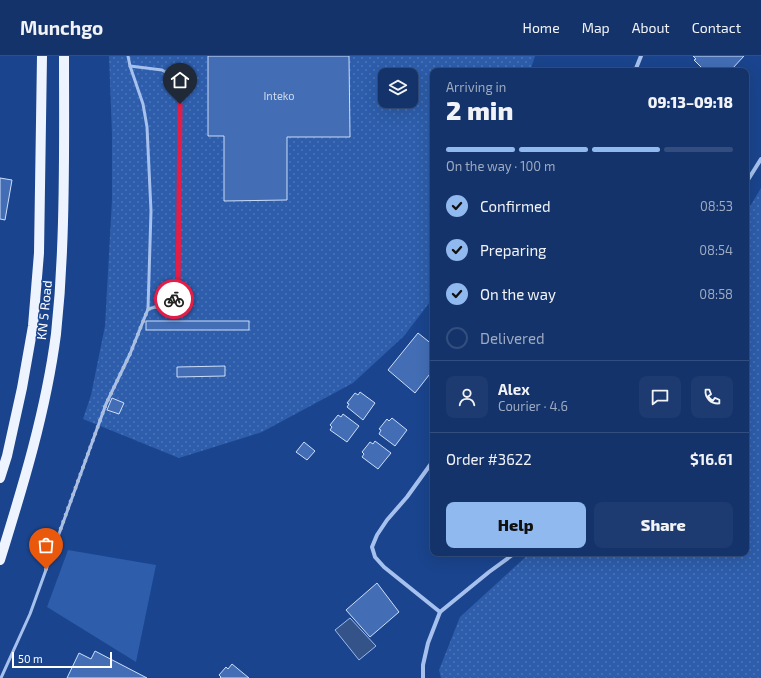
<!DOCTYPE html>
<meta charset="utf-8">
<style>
:root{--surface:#14336a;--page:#1d3b70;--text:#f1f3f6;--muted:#9daac1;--line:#334e7e;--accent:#90b9f0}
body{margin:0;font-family:"Exo 2",sans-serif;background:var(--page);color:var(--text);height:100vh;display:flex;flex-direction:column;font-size:15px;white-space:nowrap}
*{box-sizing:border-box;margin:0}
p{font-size:13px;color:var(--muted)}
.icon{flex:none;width:22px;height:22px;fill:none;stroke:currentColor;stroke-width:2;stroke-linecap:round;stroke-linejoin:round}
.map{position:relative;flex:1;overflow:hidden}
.panel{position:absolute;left:430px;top:12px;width:319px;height:488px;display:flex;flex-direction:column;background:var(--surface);border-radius:8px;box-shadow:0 4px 16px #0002,0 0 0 1px var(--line)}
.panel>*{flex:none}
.fabs{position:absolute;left:378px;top:12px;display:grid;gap:8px}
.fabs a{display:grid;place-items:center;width:40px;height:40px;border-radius:8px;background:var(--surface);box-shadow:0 4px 16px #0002,0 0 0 1px var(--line);font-size:20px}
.scale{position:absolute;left:12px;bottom:10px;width:100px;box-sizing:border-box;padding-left:4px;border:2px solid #fff;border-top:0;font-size:11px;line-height:14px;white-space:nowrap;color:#fff;-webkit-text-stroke:3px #1a448d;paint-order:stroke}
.pin{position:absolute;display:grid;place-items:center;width:34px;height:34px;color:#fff;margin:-41px -17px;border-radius:50% 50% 50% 0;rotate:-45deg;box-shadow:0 0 4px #0007}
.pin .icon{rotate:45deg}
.courier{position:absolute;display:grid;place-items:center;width:40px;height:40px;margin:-20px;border:3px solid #e11d48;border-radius:50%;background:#fff;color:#222;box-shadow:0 1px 5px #0007}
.head em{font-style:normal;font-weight:800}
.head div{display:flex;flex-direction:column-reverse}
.head{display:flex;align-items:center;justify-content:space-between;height:68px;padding:0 16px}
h1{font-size:26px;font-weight:800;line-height:30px}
.bar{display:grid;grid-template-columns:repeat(4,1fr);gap:6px 4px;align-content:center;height:48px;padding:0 16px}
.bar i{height:5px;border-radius:3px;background:var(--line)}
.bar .selected{background:var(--accent)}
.bar p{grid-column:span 4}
.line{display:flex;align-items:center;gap:10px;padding:0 16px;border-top:1px solid var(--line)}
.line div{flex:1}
.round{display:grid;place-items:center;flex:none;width:42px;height:42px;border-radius:8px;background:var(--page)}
ol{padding:0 16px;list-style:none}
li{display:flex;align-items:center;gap:12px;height:44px}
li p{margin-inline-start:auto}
li .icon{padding:4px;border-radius:50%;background:var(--accent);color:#111;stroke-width:4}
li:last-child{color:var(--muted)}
li i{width:22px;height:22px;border:2px solid var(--line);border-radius:50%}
.primary-button{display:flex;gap:8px;margin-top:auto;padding:8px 16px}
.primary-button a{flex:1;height:46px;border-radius:8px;background:var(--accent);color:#111;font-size:16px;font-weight:800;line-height:46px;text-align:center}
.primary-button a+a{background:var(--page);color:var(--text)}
header{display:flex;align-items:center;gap:24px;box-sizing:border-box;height:56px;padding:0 20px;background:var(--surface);border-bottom:1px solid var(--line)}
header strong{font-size:19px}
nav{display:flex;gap:22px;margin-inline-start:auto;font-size:14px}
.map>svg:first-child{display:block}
.grass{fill:url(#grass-dots);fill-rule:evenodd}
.green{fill:#2d5dab}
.water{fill:#345389;stroke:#99bbf0}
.building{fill:#436eb5;stroke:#ccdefa}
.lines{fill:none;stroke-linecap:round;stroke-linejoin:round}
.lane{stroke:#a6c1ee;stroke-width:3}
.street{stroke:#a6c1ee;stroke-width:4}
.primary{stroke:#edf3ff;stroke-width:10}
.done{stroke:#afbed7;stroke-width:4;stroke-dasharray:0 7.2}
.route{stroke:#e11d48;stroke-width:5}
.labels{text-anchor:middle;stroke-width:3;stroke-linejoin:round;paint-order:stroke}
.number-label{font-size:11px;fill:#d0dbec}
.street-label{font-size:13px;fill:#fff;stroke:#1a448d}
</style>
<header>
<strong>Munchgo</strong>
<nav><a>Home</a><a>Map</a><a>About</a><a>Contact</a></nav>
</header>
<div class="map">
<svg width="761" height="622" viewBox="0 0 761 622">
<defs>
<pattern id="grass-dots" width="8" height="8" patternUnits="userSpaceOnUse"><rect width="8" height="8" fill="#2d5dab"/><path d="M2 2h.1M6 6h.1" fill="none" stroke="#4c75b8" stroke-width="1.8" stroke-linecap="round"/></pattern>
</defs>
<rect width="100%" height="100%" fill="#1a448d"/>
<g class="grass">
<path d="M109,0h426l-5,15h-97v227l-29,38 -51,47 -91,49 -83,26 -96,-39 8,-24 14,-69 7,-126v-66zM385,19h26v26h-26z"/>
<polygon points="761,132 761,622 441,622 439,614 460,561 530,497 746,497 746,157"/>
</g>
<polygon class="green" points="68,494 156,509 136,606 47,551"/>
<polygon class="water" points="350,562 376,590 359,604 335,574"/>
<g class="building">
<polygon points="208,0 349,0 350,81 287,81 287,144 224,145 224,80 208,80"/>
<polygon points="693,0 744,0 732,13 734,15 705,15 694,4 696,3"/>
<polygon points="0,122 12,124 5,164 0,163"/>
<rect x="146" y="265" width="103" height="9"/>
<polygon points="418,277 433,289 433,314 415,337 388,314"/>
<polygon points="225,310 225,320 177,321 177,311"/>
<polygon points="360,336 375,347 363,364 347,351 349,348 347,347 355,337 358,339"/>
<polygon points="112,342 124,347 119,358 107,354"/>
<polygon points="343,358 359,370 347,386 330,374 332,371 330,369 338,359 341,361"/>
<polygon points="392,362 407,374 395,390 379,378 381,374 379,373 387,363 389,365"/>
<polygon points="375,385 391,397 378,413 362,401 364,398 362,396 370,386 373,388"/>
<polygon points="304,386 315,395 307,404 296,396"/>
<polygon points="377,527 399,556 370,581 346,554"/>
<polygon points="95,595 147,622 67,622 79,597 91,603"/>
<polygon points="232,608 249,622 220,622 221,621 219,619 226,611 228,613"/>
</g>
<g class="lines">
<g class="lane">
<path d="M130,10l32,4 12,7 6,11 -2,206c-5,11 -20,12 -30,15"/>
<polyline points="1,622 30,558 106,348 130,298 148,253 151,155 147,71 143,48 130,10 128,0"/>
</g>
<g class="street">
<polyline points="635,15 641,0"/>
<polyline points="746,127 761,103"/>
<polyline points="433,405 407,441 387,464 377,479 372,491 375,501 384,511 440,556"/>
<polyline points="423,622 423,609 428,587 440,556 489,516 515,497"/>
</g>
<g class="primary">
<polyline points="0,422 7,400 22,332 33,270 39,197 42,0"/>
<path d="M0,504c23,-74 46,-149 56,-226 3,-28 5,-56 6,-84 3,-65 2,-129 2,-194"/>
</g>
</g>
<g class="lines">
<polyline class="done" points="46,513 106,348 130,298 148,253 169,247 174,243"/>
<polyline class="route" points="174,243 176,242 178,238 180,48"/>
</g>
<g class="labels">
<g class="number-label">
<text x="279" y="44">Inteko</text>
</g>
<g class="street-label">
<text transform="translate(44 254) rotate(-84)" y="5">KN 5 Road</text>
</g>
</g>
</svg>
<div class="fabs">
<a><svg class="icon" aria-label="layers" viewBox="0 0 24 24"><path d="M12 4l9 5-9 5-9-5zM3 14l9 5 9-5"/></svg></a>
</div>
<div class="scale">50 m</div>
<div class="pin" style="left:46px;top:513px;background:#ea580c"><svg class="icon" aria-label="bag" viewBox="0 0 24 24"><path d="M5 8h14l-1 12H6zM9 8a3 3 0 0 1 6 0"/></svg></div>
<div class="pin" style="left:180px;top:48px;background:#1f2937"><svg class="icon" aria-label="home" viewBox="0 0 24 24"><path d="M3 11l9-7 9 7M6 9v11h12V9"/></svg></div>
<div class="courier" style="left:174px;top:243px"><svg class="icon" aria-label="bike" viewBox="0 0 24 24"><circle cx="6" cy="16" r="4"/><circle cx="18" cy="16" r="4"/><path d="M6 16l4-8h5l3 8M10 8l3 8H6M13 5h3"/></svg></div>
<section class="panel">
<div class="head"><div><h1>2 min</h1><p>Arriving in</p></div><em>09:13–09:18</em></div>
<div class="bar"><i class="selected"></i><i class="selected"></i><i class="selected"></i><i></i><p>On the way · 100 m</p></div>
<ol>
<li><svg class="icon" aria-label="check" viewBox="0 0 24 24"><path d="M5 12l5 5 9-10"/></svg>Confirmed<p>08:53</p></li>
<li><svg class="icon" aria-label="check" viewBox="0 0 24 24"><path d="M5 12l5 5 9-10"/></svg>Preparing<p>08:54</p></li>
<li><svg class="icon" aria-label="check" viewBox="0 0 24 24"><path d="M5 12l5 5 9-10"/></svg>On the way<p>08:58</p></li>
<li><i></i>Delivered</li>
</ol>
<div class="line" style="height:72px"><a class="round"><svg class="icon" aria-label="person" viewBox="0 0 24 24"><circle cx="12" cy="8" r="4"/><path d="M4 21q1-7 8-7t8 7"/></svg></a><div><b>Alex</b><p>Courier · 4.6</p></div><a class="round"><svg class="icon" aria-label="chat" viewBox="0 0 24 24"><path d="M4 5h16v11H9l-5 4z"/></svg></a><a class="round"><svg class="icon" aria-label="phone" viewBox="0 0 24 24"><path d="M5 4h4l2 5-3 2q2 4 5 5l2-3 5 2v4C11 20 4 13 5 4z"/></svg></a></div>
<div class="line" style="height:52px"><div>Order #3622</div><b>$16.61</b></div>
<div class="primary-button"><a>Help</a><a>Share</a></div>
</section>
</div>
